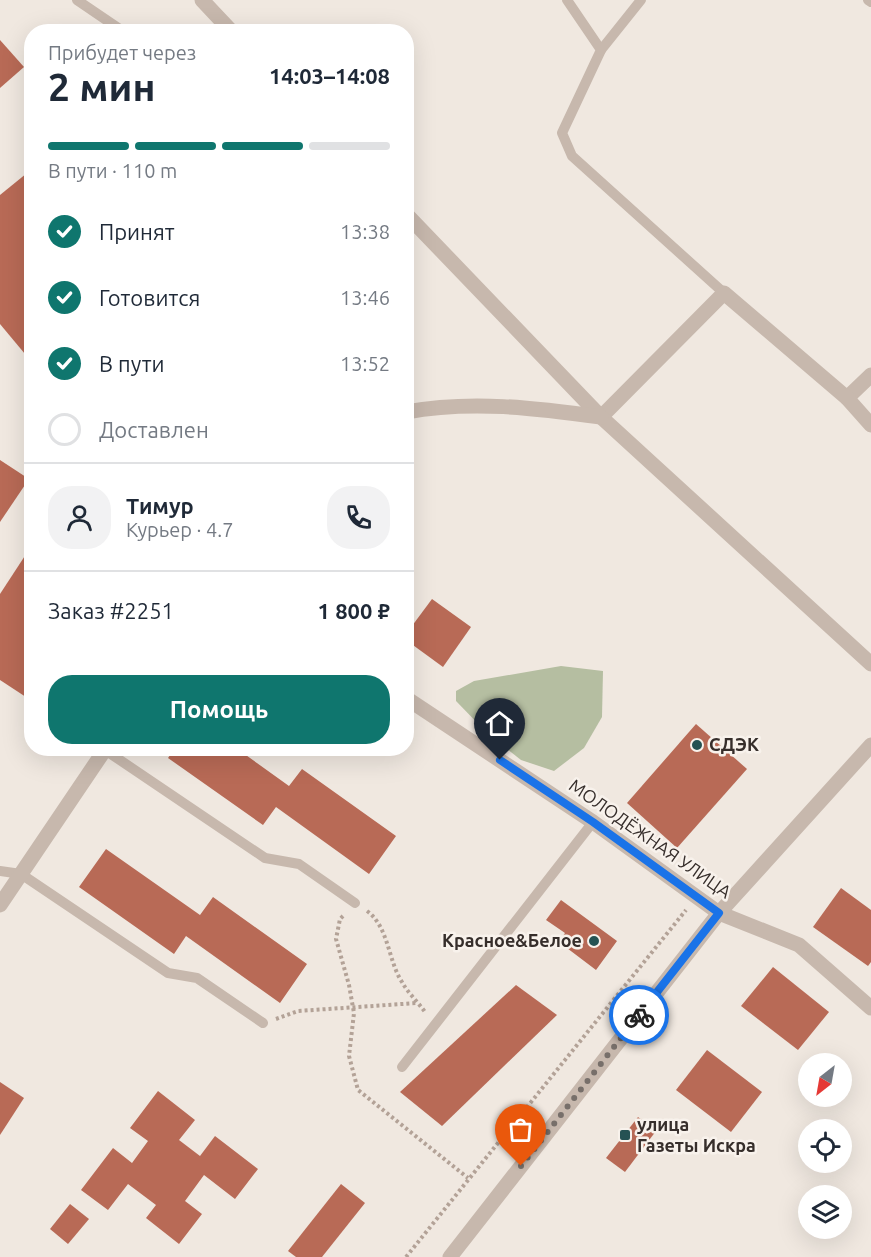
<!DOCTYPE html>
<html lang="ru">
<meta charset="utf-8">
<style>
:root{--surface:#fff;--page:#f2f2f3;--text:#1f2937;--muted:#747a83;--line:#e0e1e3;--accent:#0f766e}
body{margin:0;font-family:Ubuntu,sans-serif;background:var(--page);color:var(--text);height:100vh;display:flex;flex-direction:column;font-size:22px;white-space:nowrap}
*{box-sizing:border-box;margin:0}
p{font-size:20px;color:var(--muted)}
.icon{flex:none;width:33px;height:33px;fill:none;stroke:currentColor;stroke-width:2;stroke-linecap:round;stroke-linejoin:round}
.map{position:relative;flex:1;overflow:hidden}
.panel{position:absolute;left:24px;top:24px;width:390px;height:732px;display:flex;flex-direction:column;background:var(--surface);border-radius:24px;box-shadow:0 6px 24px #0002}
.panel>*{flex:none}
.needle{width:39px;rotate:211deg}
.controls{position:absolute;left:798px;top:1053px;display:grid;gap:12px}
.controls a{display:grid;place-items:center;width:54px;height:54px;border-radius:50%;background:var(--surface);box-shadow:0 6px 24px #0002;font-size:30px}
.pin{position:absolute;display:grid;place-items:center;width:51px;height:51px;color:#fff;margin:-62px -26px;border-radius:50% 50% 50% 0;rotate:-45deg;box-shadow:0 0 6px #0007}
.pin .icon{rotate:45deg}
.courier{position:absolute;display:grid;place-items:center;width:60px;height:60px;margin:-30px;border:4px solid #1a73e8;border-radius:50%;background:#fff;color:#222;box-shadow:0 2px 8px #0007}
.headline em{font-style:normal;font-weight:700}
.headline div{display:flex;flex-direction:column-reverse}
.headline{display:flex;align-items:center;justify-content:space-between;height:102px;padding:0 24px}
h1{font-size:39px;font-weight:700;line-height:45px}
.bar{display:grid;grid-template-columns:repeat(4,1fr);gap:9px 6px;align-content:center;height:72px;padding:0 24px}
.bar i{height:8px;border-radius:4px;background:var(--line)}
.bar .selected{background:var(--accent)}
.bar p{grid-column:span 4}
.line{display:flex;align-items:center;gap:15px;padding:0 24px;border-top:2px solid var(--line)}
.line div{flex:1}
.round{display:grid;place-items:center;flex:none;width:63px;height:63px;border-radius:24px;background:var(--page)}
ol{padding:0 24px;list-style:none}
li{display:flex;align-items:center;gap:18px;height:66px}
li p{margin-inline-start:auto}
li .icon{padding:6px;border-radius:50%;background:var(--accent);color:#fff;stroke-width:4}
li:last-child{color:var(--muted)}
li i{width:33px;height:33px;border:3px solid var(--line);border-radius:50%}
.action{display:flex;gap:12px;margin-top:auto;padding:12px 24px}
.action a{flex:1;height:69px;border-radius:24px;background:var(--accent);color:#fff;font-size:24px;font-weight:700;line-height:69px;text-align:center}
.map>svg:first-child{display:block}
.green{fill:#b5bea1}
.building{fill:#b86a56}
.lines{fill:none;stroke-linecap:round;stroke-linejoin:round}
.path{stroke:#b3a297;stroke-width:4;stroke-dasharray:3 3;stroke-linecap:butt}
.service{stroke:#c7b8ad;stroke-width:10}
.minor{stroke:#c7b8ad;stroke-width:15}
.tertiary{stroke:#c7b8ad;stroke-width:15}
.done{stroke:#776f6a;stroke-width:6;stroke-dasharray:0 10.8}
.route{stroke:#1a73e8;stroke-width:8}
.poi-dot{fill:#255253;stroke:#f8f2ec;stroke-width:2}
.labels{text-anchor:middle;stroke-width:5;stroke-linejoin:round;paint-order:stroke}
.poi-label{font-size:18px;font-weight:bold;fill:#362e2b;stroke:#f8f2ec;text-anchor:start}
.street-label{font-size:18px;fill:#362e2b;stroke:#f8f2ec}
</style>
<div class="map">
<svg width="871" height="1257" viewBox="0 0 871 1257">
<rect width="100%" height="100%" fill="#f0e8e0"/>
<polygon class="green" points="561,666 603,671 602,717 584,748 554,771 521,760 489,735 456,701 456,691 474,681"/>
<g class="building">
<polygon points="0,40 24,67 0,88"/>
<polygon points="32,169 32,349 25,354 0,324 0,195"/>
<polygon points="0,460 29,479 0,522"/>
<polygon points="32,545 32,701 0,680 0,594"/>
<polygon points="432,599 471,627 443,667 406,640 406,634"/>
<polygon points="696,724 747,769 677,848 627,803"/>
<polygon points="175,748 236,748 289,786 302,769 396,836 369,874 276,807 263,825 168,758"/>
<polygon points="106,849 200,915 213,897 307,964 280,1003 186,936 174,954 79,887"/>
<polygon points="841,888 871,910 871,962 868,966 813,927"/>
<polygon points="561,900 617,941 596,970 559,942 565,933 546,920"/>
<polygon points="773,967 829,1012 798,1050 741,1006"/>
<polygon points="516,985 557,1015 442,1126 400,1092"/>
<polygon points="707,1050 762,1092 731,1132 676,1090"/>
<polygon points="0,1082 24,1098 0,1135"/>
<polygon points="158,1091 195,1120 179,1140 200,1156 215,1136 258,1169 235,1199 204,1175 185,1201 202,1214 179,1244 146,1218 156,1205 128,1184 108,1210 81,1190 113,1148 132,1163 148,1141 130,1128"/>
<polygon points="638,1117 656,1131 625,1172 606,1158"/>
<polygon points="341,1184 365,1203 322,1257 296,1257 288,1251"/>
<polygon points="70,1204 89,1219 68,1244 50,1229"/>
</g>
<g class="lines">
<g class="path">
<path d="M367,911c22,16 21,50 35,71 6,11 16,20 23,30"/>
<polyline points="343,916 340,919 336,939 349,985 354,1013 349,1056 358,1090 468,1178"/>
<polyline points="276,1019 298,1011 417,1003"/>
<polyline points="406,1257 686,910"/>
</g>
<g class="service">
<polyline points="77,0 124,32"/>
<polyline points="567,0 601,50 562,133 572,156 724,293"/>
<polyline points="868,0 871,2"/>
<polyline points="601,50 641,0"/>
<polyline points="105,750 265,858 299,864 355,903"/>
<polyline points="0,871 21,874 168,973 197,978 263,1023"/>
<polyline points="402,1067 593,822"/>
</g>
<g class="minor">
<polyline points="847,398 871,375"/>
<polyline points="601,417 724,293 847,398 871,425"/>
<polyline points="406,698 593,822 719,913 799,945 871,1008"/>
<polyline points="450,1257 719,913 871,745"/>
</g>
<g class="tertiary">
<polyline points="202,0 232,32"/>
<polyline points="406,214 601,417 871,664"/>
<path d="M406,412c65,-12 130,-4 195,5"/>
<polyline points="0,905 106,748"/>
</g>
</g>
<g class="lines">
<polyline class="done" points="521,1166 639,1015"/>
<polyline class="route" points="500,760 593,822 719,913 639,1015"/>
</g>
<g class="poi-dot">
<circle cx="697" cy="745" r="6"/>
<circle cx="594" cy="941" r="6"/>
<rect x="619" y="1129" width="12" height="12" rx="3"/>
</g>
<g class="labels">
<g class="poi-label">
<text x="709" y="751">СДЭК</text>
<text x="582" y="947" text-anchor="end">Красное&amp;Белое</text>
<text x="637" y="1131">улица<tspan x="637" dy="21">Газеты Искра</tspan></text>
</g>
<g class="street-label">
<text transform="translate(650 839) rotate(35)" y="6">МОЛОДЁЖНАЯ УЛИЦА</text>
</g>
</g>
</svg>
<div class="controls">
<a><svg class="needle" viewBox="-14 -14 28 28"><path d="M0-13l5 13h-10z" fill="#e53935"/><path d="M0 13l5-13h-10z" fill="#747a83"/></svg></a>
<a><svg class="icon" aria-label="locate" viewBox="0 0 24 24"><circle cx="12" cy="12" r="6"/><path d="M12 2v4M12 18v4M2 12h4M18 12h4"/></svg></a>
<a><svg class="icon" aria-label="layers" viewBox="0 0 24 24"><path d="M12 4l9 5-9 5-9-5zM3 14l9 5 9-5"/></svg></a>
</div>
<div class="pin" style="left:521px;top:1166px;background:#ea580c"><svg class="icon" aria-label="bag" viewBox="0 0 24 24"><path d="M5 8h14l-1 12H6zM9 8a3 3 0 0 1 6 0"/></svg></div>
<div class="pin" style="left:500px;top:760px;background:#1f2937"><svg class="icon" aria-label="home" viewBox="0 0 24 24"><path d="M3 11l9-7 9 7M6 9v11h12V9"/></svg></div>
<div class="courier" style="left:639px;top:1015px"><svg class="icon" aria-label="bike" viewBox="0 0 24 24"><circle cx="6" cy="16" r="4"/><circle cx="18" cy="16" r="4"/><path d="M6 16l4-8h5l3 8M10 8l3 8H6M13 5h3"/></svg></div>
<section class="panel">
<div class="headline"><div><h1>2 мин</h1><p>Прибудет через</p></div><em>14:03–14:08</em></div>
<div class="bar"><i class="selected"></i><i class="selected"></i><i class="selected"></i><i></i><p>В пути · 110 m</p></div>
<ol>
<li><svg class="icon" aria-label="check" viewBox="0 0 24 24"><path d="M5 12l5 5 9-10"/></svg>Принят<p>13:38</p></li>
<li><svg class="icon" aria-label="check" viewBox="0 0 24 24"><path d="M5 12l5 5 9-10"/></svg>Готовится<p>13:46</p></li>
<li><svg class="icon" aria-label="check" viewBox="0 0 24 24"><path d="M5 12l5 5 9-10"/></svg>В пути<p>13:52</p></li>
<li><i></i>Доставлен</li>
</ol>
<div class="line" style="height:108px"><a class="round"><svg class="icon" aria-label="person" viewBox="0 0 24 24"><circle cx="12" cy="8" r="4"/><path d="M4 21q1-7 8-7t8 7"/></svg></a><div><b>Тимур</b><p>Курьер · 4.7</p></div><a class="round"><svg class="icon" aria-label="phone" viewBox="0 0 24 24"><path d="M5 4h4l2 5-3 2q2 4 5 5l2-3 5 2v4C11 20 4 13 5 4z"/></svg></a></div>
<div class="line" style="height:78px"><div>Заказ #2251</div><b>1 800 ₽</b></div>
<div class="action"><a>Помощь</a></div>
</section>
</div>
